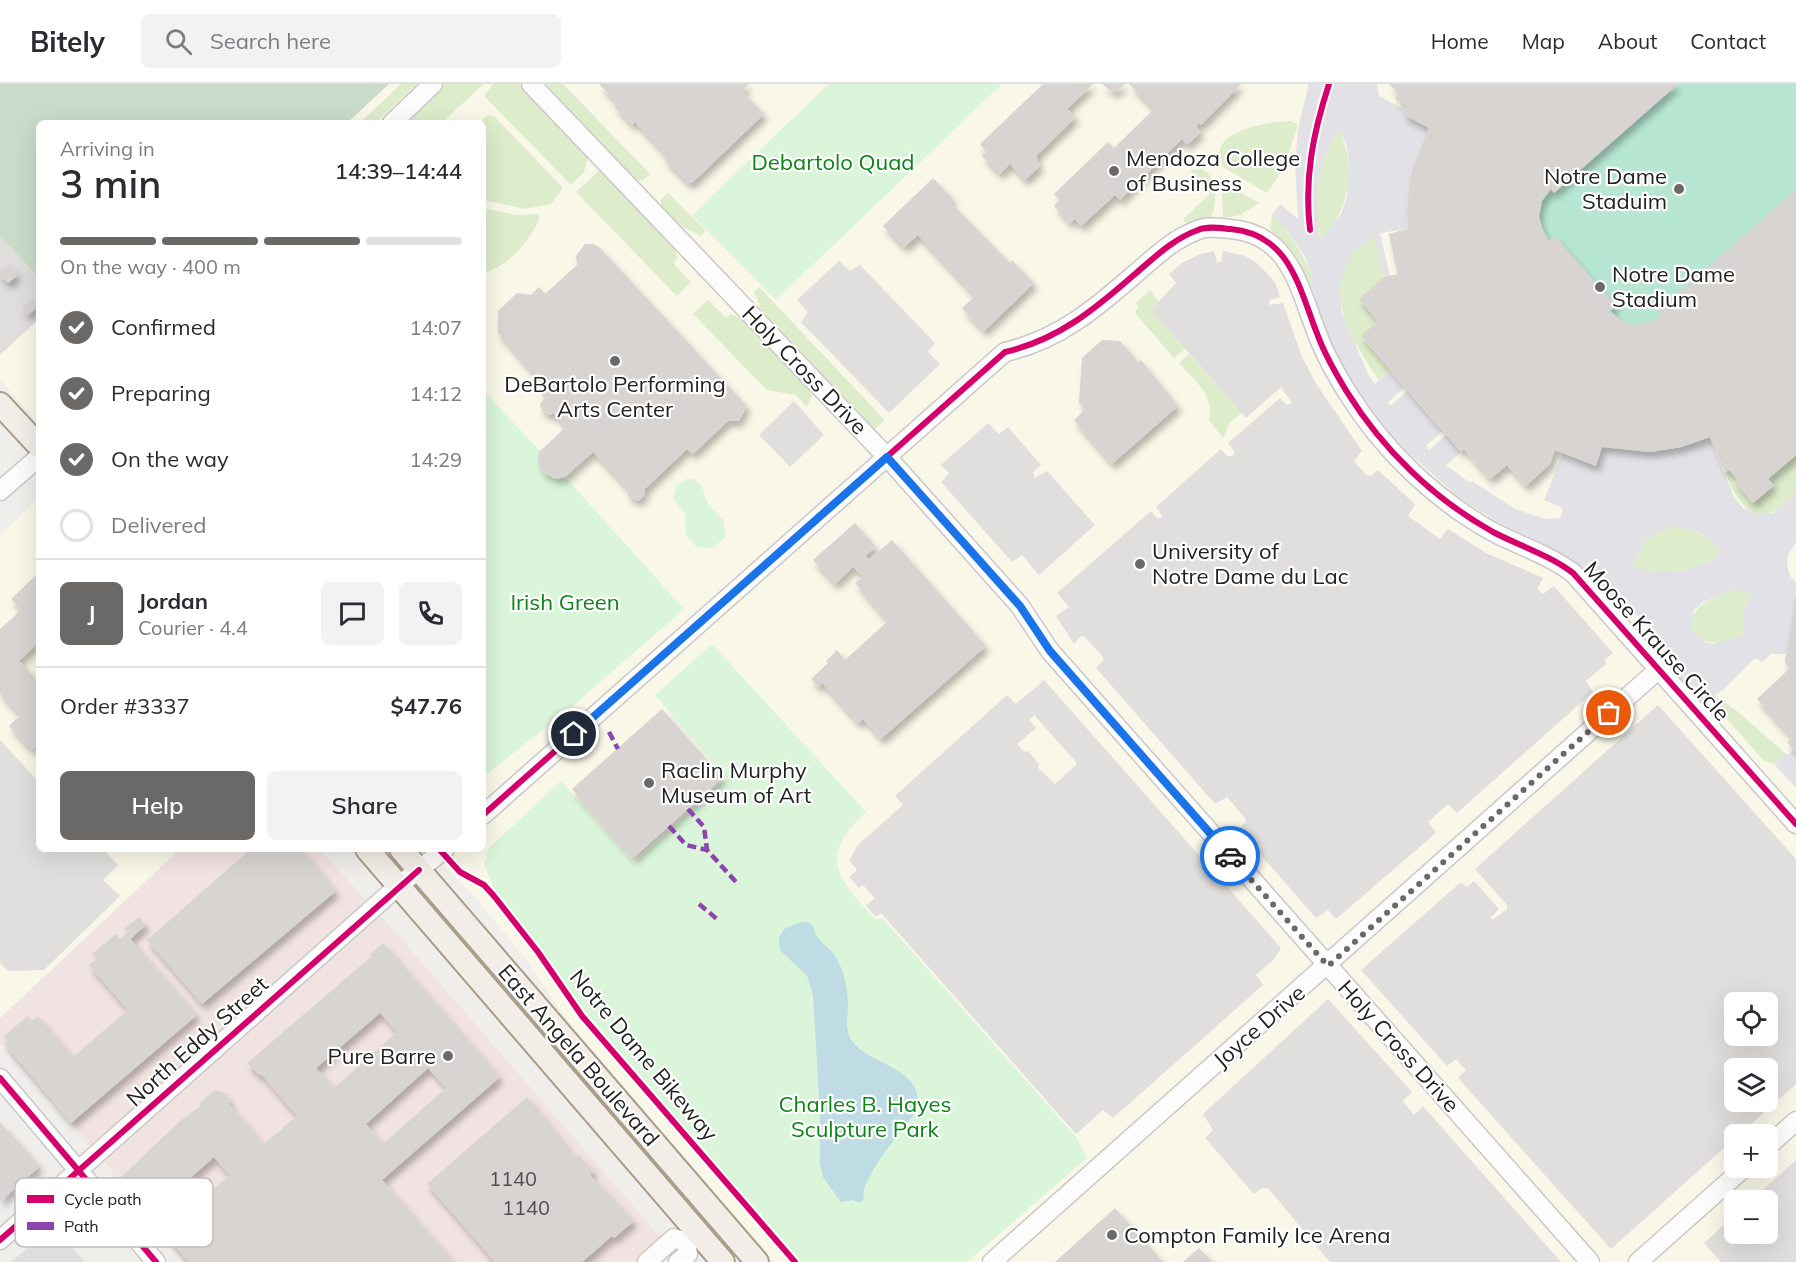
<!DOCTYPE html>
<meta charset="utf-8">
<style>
:root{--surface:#fff;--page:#f2f2f3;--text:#2b2b33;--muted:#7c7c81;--line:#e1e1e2;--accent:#6a6968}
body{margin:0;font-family:Mulish,sans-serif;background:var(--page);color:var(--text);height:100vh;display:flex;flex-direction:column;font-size:22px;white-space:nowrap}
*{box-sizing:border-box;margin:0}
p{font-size:20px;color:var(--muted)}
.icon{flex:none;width:33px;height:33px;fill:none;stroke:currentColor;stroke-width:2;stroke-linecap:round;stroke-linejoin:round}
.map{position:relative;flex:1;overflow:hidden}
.panel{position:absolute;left:36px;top:36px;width:450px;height:732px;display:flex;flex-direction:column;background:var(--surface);border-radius:9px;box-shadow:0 6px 24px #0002}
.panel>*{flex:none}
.buttons{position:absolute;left:1724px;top:908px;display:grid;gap:12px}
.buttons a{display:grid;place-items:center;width:54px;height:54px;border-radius:9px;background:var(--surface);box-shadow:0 6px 24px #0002;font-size:30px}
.pin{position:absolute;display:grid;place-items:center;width:51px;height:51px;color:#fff;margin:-26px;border:3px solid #fff;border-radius:50%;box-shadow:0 2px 6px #0007}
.courier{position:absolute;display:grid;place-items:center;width:60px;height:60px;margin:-30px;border:4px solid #1a73e8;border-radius:50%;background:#fff;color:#222;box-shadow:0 2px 8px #0007}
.head em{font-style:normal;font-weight:600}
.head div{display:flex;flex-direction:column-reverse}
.head{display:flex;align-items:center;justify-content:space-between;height:102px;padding:0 24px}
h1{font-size:39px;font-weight:600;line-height:45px}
.bar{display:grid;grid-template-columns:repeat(4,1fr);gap:9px 6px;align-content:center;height:72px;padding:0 24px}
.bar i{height:8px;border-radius:4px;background:var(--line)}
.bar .on{background:var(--accent)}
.bar p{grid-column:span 4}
.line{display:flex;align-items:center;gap:15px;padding:0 24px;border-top:2px solid var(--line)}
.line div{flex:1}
.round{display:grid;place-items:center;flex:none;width:63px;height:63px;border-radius:9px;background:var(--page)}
ol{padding:0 24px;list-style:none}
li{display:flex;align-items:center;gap:18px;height:66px}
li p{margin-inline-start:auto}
li .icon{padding:6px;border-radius:50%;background:var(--accent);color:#fff;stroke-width:4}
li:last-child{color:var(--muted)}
li i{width:33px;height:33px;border:3px solid var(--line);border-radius:50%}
.cta{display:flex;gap:12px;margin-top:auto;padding:12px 24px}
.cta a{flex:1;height:69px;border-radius:9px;background:var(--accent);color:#fff;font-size:24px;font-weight:600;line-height:69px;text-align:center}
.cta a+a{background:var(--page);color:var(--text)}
header{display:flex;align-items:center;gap:36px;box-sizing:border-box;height:84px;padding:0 30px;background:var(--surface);border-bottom:2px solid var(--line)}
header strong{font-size:28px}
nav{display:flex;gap:33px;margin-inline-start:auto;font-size:21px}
.search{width:420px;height:54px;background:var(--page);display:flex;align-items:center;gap:15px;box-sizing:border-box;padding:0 21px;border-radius:9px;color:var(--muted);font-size:22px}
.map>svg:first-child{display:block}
.residential{fill:#dfdedc}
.commercial{fill:#f1e3e1}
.education{fill:#f8f7e8;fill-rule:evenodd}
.grass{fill:#ddeccb}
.cemetery{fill:#cadbca}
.park{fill:#daf5da}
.pitch{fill:#b7e6d2}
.parking{fill:#e0dfde;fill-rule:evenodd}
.plaza{fill:#e2e1e5;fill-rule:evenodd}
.water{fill:#bfdbe3}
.building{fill:#d7d4d2;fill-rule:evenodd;filter:url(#shadow)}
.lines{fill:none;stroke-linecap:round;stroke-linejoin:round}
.minor-casing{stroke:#c9c8c7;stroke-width:21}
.major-casing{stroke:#a79c86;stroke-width:26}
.minor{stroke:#fdfcfc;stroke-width:18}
.major{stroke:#f3ede7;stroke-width:22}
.quiet{stroke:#8e44ad;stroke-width:4.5;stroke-dasharray:9 4.5;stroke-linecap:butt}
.cycleway-casing{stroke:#fff;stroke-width:10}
.cycleway{stroke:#d6006c;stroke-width:6}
.done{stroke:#6a6968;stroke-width:6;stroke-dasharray:0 10.8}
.route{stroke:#1a73e8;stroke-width:8}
.poi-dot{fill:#6a6968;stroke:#fff;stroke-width:2}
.labels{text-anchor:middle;stroke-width:4.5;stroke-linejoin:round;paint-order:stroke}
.number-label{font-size:20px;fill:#4f4e4e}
.poi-label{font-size:22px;fill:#222;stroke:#fff;text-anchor:start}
.park-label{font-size:22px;fill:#0c8416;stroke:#fff}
.street-label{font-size:22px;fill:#222;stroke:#fff}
.key{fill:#fff;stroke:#bdbdbd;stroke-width:1.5}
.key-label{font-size:16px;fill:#222}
</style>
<header>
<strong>Bitely</strong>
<div class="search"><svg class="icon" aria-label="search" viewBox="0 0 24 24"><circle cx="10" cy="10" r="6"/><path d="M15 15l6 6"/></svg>Search here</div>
<nav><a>Home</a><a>Map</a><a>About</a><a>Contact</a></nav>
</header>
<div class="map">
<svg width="1796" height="1178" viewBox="0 0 1796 1178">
<defs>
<filter id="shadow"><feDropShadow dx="3.5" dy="6" stdDeviation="3" flood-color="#0004"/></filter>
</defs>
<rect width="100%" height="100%" fill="#f0eeeb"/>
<g class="residential">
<polygon points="0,152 39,196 39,235 0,271"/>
<polygon points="53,1142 85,1178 11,1178"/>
</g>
<polygon class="commercial" points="180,765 319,765 390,842 662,1155 637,1178 184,1178 113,1095 113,1088 0,959 0,934"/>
<g class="education">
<path d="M0,0h1796v1178h-1021l-210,-244 -36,-55 -54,-66 -48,-48h56v-726h-444v156l-39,-43zM1734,918h33v33h-33zM1734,984h33v33h-33zM1734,1050h33v33h-33zM1734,1116h33v33h-33z"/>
<polygon points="39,235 39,340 0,296 0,271"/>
<polygon points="34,418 39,419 39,765 180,765 0,934 0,451"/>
</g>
<g class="grass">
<polygon points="401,0 417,0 375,39 360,39"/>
<polygon points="445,0 483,0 442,39 404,39"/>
<polygon points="493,0 519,0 588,72 584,88 571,101 484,12"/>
<polygon points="546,0 563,0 650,90 642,97 636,95"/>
<polygon points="488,31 495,33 563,104 551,120 525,125 483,116 483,35"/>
<path d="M1292,37l6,4 -14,42 -17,26 -44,-26c-20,-37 46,-45 69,-46z"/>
<path d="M1338,43c19,40 13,80 -17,112 -11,-35 -1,-81 17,-112z"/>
<path d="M1202,85c16,8 16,35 8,50l-23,5 -4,-5 27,-25 -20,-24z"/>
<polygon points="599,87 603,87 671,157 678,174 673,179 691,198 677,212 576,108"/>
<polygon points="1226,100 1259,119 1240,131 1223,134 1222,102"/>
<path d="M668,109l38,38 -6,5c-12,-7 -41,-21 -39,-37z"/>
<path d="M483,124l33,7 21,-1 3,4c-13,26 -28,45 -57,56z"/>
<path d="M1272,131c20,19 32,41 42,66l-3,5 -13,-27 -28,-30z"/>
<path d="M1374,151l10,42 -25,22 19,22 -17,16 30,32 -12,11c-30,-42 -68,-106 -5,-145z"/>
<polygon points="759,203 884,335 884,337 875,345 761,225 754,208"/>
<polygon points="1150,206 1159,218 1151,226 1185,265 1174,274 1135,229 1138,223 1136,219"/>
<polygon points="708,216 726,234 731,230 746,237 808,302 812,312 807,323 796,311 767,306 693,230"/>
<path d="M1189,270l53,59 -12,9 -7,16 -14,-18c6,-25 -15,-40 -30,-57z"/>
<path d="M1796,371v38c-35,39 -55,20 -71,-21l4,-2 9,10 -3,2 18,21 21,-17 -6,-7z"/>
<path d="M1672,442c21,1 38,9 49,28 -25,16 -61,28 -89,12l16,-28z"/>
<path d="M1732,505l21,4 -10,17v25c-21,6 -39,16 -52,-7 0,-25 22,-28 41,-39z"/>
<polygon points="1714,611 1737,627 1785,669 1774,680 1764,677 1712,618 1711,612"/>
</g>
<polygon class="cemetery" points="0,0 389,0 347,39 39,39 39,195 0,152"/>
<g class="park">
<polygon points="829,0 1002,0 776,216 692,131"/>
<path d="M483,306l57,61c-4,13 2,24 16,28l9,-2 119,132 -116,101 -85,67z"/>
<polygon points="686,395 693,395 701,400 708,420 724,437 726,452 713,464 697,463 686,452 685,429 673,414 676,402"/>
<path d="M712,560l154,168c-49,46 -29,65 9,107h8l193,218 11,21 -120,104h-167l-222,-259 -35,-51 -49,-63 -10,-25 5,-16 72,-67 73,82 93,-85 -72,-83z"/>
</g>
<path class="pitch" d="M1462,0h334v277l-86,76 -48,14h-41l-25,15 -198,-192 -9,-40 19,-5c-4,-61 16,-100 54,-145z"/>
<g class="parking">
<polygon points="1214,167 1217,179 1222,177 1223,167 1245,172 1258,180 1275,198 1280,213 1270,216 1269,221 1283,219 1302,273 1317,301 1362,367 1354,377 1366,391 1371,392 1378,386 1415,420 1408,432 1440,455 1448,445 1486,469 1543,494 1537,505 1543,510 1554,502 1613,569 1605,575 1606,580 1586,597 1593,608 1457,729 1448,720 1428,738 1436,749 1336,835 1328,826 1316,834 1238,745 1246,738 1245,734 1227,713 1215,720 1096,584 1103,577 1103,573 1085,553 1081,552 1074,560 1056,532 1069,523 1057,509 1151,427 1157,434 1163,433 1156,423 1221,365 1227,372 1233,372 1234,367 1228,359 1280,314 1287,321 1292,319 1281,303 1246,334 1151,226 1176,199 1169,190 1182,179 1200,170"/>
<polygon points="839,177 850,187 860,181 935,259 928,268 940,280 889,329 801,238 808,228 797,216"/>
<polygon points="794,317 824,351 790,383 759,351"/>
<polygon points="988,339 999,350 1008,343 1041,381 1033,388 1035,394 1047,387 1095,441 1039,491 1022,471 1012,478 941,398 949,389 941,381"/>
<path d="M1044,596l237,268 -7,11 -18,16 7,10 -150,133 -10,-8 -27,24 -195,-221 -5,4 -10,-11 9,-8 -12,-13 -4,3 -10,-11 8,-7 -8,-10 9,-15 45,-40 -8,-9 112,-101 9,9zM1034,631l42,47v3l-21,19 -17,-16 1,-4 -11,-13 -4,1 -7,-8 19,-16 -7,-8z"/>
<path d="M1658,621l138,154v225l-56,50h-6v5l-123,110 -153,-171 8,-8 -10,-11 -9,7 -86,-96 100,-88 6,5 7,-6 25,28 -8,8 1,3 15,-11v-4l-32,-36zM1734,918h33v33h-33zM1734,984h33v33h-33z"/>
<polygon points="0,656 39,698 39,765 103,765 118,781 103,796 120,812 44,886 8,887 0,879"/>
<polygon points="1328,915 1412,1008 1403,1017 1414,1031 1423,1022 1561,1178 1330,1178 1268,1104 1262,1104 1254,1110 1205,1054 1213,1046 1203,1030"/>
<polygon points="1796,1076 1796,1178 1721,1178 1704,1159 1734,1132 1734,1149 1767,1149 1767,1116 1752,1116"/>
</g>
<g class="plaza">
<path d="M1309,0h68l2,12 26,14 -1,4 25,14 -18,45 -4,38 1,18 -28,4 10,43 -6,1 -10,-41 -21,18 -13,28 1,28 27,64 7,10 14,-13 15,17 -16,14 2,4 17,-15 35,40 -16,15 3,4 17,-15 15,17 -15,13 24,18 2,-2 43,28 31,10 14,-1 3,-7 -2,-4 -17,-7 19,-47 33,13 6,-19 48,5 31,-5 29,-10 24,60 9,11 11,5h19l23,-20v49l-8,12 -1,11 3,11 6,7v10l-10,61h-15l-9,8 -7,-4 -32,32 -21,14 -31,-36 -7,-24 -12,-18 -11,-9 -27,-12 -48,-49 -67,-33 -41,-26 -64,-57 -29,-37 -27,-45 -17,-40 -10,-32 3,-5 -9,-24 -17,-25 -16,-17 8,-11 18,15 -3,-59 4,-35zM1338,44l8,15 3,18 -2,35 -6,18 -20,25 -3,-10v-46l5,-22zM1672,442l25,5 13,8 11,15 -13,8 -29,10h-28l-19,-6 16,-28zM1732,505l20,5 -9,16v25l-31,9 -8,-2 -13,-14 3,-18 8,-7z"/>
<polygon points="1794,666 1796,668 1796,704 1774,680 1785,669 1788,671"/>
</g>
<path class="water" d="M801,838h7l6,5c0,12 15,20 21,29 9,14 13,33 13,50 0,12 -4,25 5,36 19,25 73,25 64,69 -13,17 -59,69 -53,88l-4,4 -8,-3 -11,2 -18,-25 -3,-13v-49l-7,-120 -6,-19 -27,-26 -1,-12 5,-9z"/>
<g class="building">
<polygon points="599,0 749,0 742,7 764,30 693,98 688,99 664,75 667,72 635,38 632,41 614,22 617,19"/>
<polygon points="1043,0 1093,0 1067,25 1076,33 1036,72 1040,82 1025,96 1010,80 1000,90 982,72 986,68 980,60"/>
<polygon points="1102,0 1125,0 1119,6 1112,8"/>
<polygon points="1129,0 1241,0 1201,41 1199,39 1196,43 1201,48 1187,61 1182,55 1120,116 1115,111 1081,142 1075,135 1070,139 1054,122 1060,116 1054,110 1108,58 1114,64 1154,25"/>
<polygon points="1389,0 1678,0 1554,109 1551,105 1542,117 1539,132 1542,144 1549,157 1555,152 1616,222 1610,227 1622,237 1635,240 1650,238 1662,231 1658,227 1796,105 1796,371 1768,395 1774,401 1753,419 1735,398 1738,396 1729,386 1725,388 1710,353 1681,363 1650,368 1602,363 1596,382 1555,366 1550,380 1526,402 1507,381 1490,395 1464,365 1461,368 1361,252 1378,237 1359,215 1384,193 1398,190 1389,150 1408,145 1407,127 1411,89 1429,44 1403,30 1407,22 1395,15 1398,9"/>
<polygon points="933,94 953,115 950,118 1010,179 1012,176 1034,199 984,247 962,224 975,212 918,151 904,163 883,142"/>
<polygon points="585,160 593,160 600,164 747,322 739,337 728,337 693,370 687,365 645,405 644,412 638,417 628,412 628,405 593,368 565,393 556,395 543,388 538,378 539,368 566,343 553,329 550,331 542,327 540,320 545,314 541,310 547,305 498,249 498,227 517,209 531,211 539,203 545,210 577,181 576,172"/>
<polygon points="8,180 18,191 8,199 0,191 0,187"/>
<polygon points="33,214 39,222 28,231 22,224"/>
<polygon points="1102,256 1120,257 1138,278 1141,276 1178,322 1112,380 1074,336 1085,325 1079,318 1082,274"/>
<polygon points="855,439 876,463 865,472 869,476 892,456 986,562 881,655 863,635 858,639 822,599 818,603 811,595 828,579 826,577 837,566 845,576 888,537 855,499 863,493 853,483 835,500 813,476"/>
<polygon points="36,491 39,494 39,558 19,577 39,598 39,660 32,666 9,642 20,631 0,610 0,545 21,526 11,515"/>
<polygon points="1795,512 1796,512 1796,668 1787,658 1792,654 1757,615 1789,585 1785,578"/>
<polygon points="662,625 723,694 633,774 572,705"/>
<polygon points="251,765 301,765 336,807 202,920 147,856"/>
<polygon points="139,833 146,841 130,855 197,931 71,1039 5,961 8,958 4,953 27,932 32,937 38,932 73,973 128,926 89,881 97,875 92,870 116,850 120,855 127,849 124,845"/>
<path d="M383,859l117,134 -118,103 72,82h-265l-72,-81 63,-60 21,-15 -2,-2 16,-14 8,2 8,9 -3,2 36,41 33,-28 -36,-42 -2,1 -12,-12 125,-107 -2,-1zM380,929l17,19 -63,56 -18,-20zM428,984l18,20 -63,56 -17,-20zM214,1073l15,18 -34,30 -15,-18z"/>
<polygon points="527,1013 576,1074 579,1071 594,1088 590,1091 634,1137 614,1154 612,1152 582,1178 495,1178 427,1100"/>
<polygon points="0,1038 40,1082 0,1118"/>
<polygon points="1115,1124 1163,1178 1055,1178"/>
<polygon points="1199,1164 1212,1178 1183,1178"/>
</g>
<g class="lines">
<g class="minor-casing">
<g id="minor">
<polyline points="531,0 887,373 1020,522 1050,567 1590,1178"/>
<polyline points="392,39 433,0"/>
<polyline points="0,407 39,373"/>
<path d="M483,731l522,-463c53,-12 90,-43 130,-78 20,-17 38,-35 63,-44 9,-4 22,-2 32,-1 61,5 69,60 88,107 7,19 18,38 29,56 36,58 87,107 146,140 27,14 56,23 80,41l223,251"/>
<polyline points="0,994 156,1178"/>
<polyline points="1767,1063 1796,1037"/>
<polyline points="0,1156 398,802 445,765"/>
<polyline points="647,1178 674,1154 686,1158"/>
<polyline points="678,1178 688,1170 686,1158"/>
<polyline points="992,1178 1659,585"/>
<polyline points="1638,1178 1745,1083"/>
</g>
</g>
<g class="major-casing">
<g id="major">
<polyline points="0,320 39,362"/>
<polyline points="367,765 723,1178"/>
<polyline points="401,765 757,1178"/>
</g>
</g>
<use href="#minor" class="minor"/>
<use href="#major" class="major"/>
<g class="quiet">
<polyline points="609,648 618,665"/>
<polyline points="688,725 704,743 707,766"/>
<polyline points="669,742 686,761 707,766 736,798"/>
<polyline points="699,820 717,835"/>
</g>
<g class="cycleway-casing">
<g id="cycleway">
<path d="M1310,146c-6,-52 3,-97 19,-146"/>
<path d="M483,731l522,-463c53,-12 90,-43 130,-78 20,-17 38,-35 63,-44 9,-4 22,-2 32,-1 61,5 69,60 88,107 7,19 18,38 29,56 36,58 87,107 146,140 27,14 56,23 80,41l223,251"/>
<polyline points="439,765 460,788 484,801 494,812 538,868 582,932 795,1178"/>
<polyline points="0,994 156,1178"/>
<polyline points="0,1156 419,786"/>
</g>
</g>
<use href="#cycleway" class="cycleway"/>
</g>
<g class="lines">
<polyline class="done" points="1230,772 1328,882 1609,629"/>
<polyline class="route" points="574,650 887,373 1020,522 1050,567 1230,772"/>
</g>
<g class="poi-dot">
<circle cx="1114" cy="87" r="6"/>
<circle cx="1679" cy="105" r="6"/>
<circle cx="1600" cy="203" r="6"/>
<circle cx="615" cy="277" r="6"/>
<circle cx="1140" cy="480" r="6"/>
<circle cx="649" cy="699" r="6"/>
<circle cx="448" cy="972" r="6"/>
<circle cx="1112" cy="1151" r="6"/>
</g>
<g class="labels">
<g class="number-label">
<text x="513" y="1102">1140</text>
<text x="526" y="1131">1140</text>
</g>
<g class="poi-label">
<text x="1126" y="82">Mendoza College<tspan x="1126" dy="25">of Business</tspan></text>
<text x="1667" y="100" text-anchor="end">Notre Dame<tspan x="1667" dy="25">Staduim</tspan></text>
<text x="1612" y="198">Notre Dame<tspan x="1612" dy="25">Stadium</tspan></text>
<text x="615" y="308" text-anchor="middle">DeBartolo Performing<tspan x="615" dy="25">Arts Center</tspan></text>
<text x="1152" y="475">University of<tspan x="1152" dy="25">Notre Dame du Lac</tspan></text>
<text x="661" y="694">Raclin Murphy<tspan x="661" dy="25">Museum of Art</tspan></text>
<text x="436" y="980" text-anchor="end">Pure Barre</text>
<text x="1124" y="1159">Compton Family Ice Arena</text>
</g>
<g class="park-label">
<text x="833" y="86">Debartolo Quad</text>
<text x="565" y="526">Irish Green</text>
<text x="865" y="1028">Charles B. Hayes<tspan x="865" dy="25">Sculpture Park</tspan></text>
</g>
<g class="street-label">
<text transform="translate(805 286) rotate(46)" y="8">Holy Cross Drive</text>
<text transform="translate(1657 557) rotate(48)" y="8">Moose Krause Circle</text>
<text transform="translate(1259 942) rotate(-41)" y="8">Joyce Drive</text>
<text transform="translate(197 957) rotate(-42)" y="8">North Eddy Street</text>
<text transform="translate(1399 962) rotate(48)" y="8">Holy Cross Drive</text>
<text transform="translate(579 971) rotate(49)" y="8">East Angela Boulevard</text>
<text transform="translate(644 971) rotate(50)" y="8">Notre Dame Bikeway</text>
</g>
</g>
<rect x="15" y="1094" width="198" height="69" rx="9" class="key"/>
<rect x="27" y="1111" width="27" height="8" fill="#d6006c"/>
<rect x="27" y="1138" width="27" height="8" fill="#8e44ad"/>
<g class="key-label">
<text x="64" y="1121">Cycle path</text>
<text x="64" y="1148">Path</text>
</g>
</svg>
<div class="buttons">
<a><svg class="icon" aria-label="locate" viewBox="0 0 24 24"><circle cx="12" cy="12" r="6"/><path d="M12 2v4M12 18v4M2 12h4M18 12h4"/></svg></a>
<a><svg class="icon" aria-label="layers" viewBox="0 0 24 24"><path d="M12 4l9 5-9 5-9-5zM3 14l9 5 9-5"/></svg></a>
<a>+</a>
<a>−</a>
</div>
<div class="pin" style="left:1609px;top:629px;background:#ea580c"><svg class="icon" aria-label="bag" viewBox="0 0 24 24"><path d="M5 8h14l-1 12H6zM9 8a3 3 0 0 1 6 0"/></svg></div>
<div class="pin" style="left:574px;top:650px;background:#1f2937"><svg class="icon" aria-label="home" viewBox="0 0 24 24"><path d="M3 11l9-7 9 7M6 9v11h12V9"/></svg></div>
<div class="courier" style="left:1230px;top:772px"><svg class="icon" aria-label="car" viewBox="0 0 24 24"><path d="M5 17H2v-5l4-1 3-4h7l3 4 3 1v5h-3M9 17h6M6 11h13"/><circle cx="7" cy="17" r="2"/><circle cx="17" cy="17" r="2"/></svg></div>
<section class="panel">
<div class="head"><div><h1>3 min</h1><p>Arriving in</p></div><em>14:39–14:44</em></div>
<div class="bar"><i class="on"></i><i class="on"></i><i class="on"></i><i></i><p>On the way · 400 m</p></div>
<ol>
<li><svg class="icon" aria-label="check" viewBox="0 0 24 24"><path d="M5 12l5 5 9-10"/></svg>Confirmed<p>14:07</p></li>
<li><svg class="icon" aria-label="check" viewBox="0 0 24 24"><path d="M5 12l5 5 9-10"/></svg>Preparing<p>14:12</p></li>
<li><svg class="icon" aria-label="check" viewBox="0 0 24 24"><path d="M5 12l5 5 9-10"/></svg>On the way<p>14:29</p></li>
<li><i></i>Delivered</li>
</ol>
<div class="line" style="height:108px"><b class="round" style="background:var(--accent);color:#fff">J</b><div><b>Jordan</b><p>Courier · 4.4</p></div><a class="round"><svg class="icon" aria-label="chat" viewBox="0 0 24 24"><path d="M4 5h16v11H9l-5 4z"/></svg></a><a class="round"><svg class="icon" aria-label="phone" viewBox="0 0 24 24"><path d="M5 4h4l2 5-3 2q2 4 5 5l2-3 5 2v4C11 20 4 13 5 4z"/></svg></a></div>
<div class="line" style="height:78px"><div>Order #3337</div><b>$47.76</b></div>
<div class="cta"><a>Help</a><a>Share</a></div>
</section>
</div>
